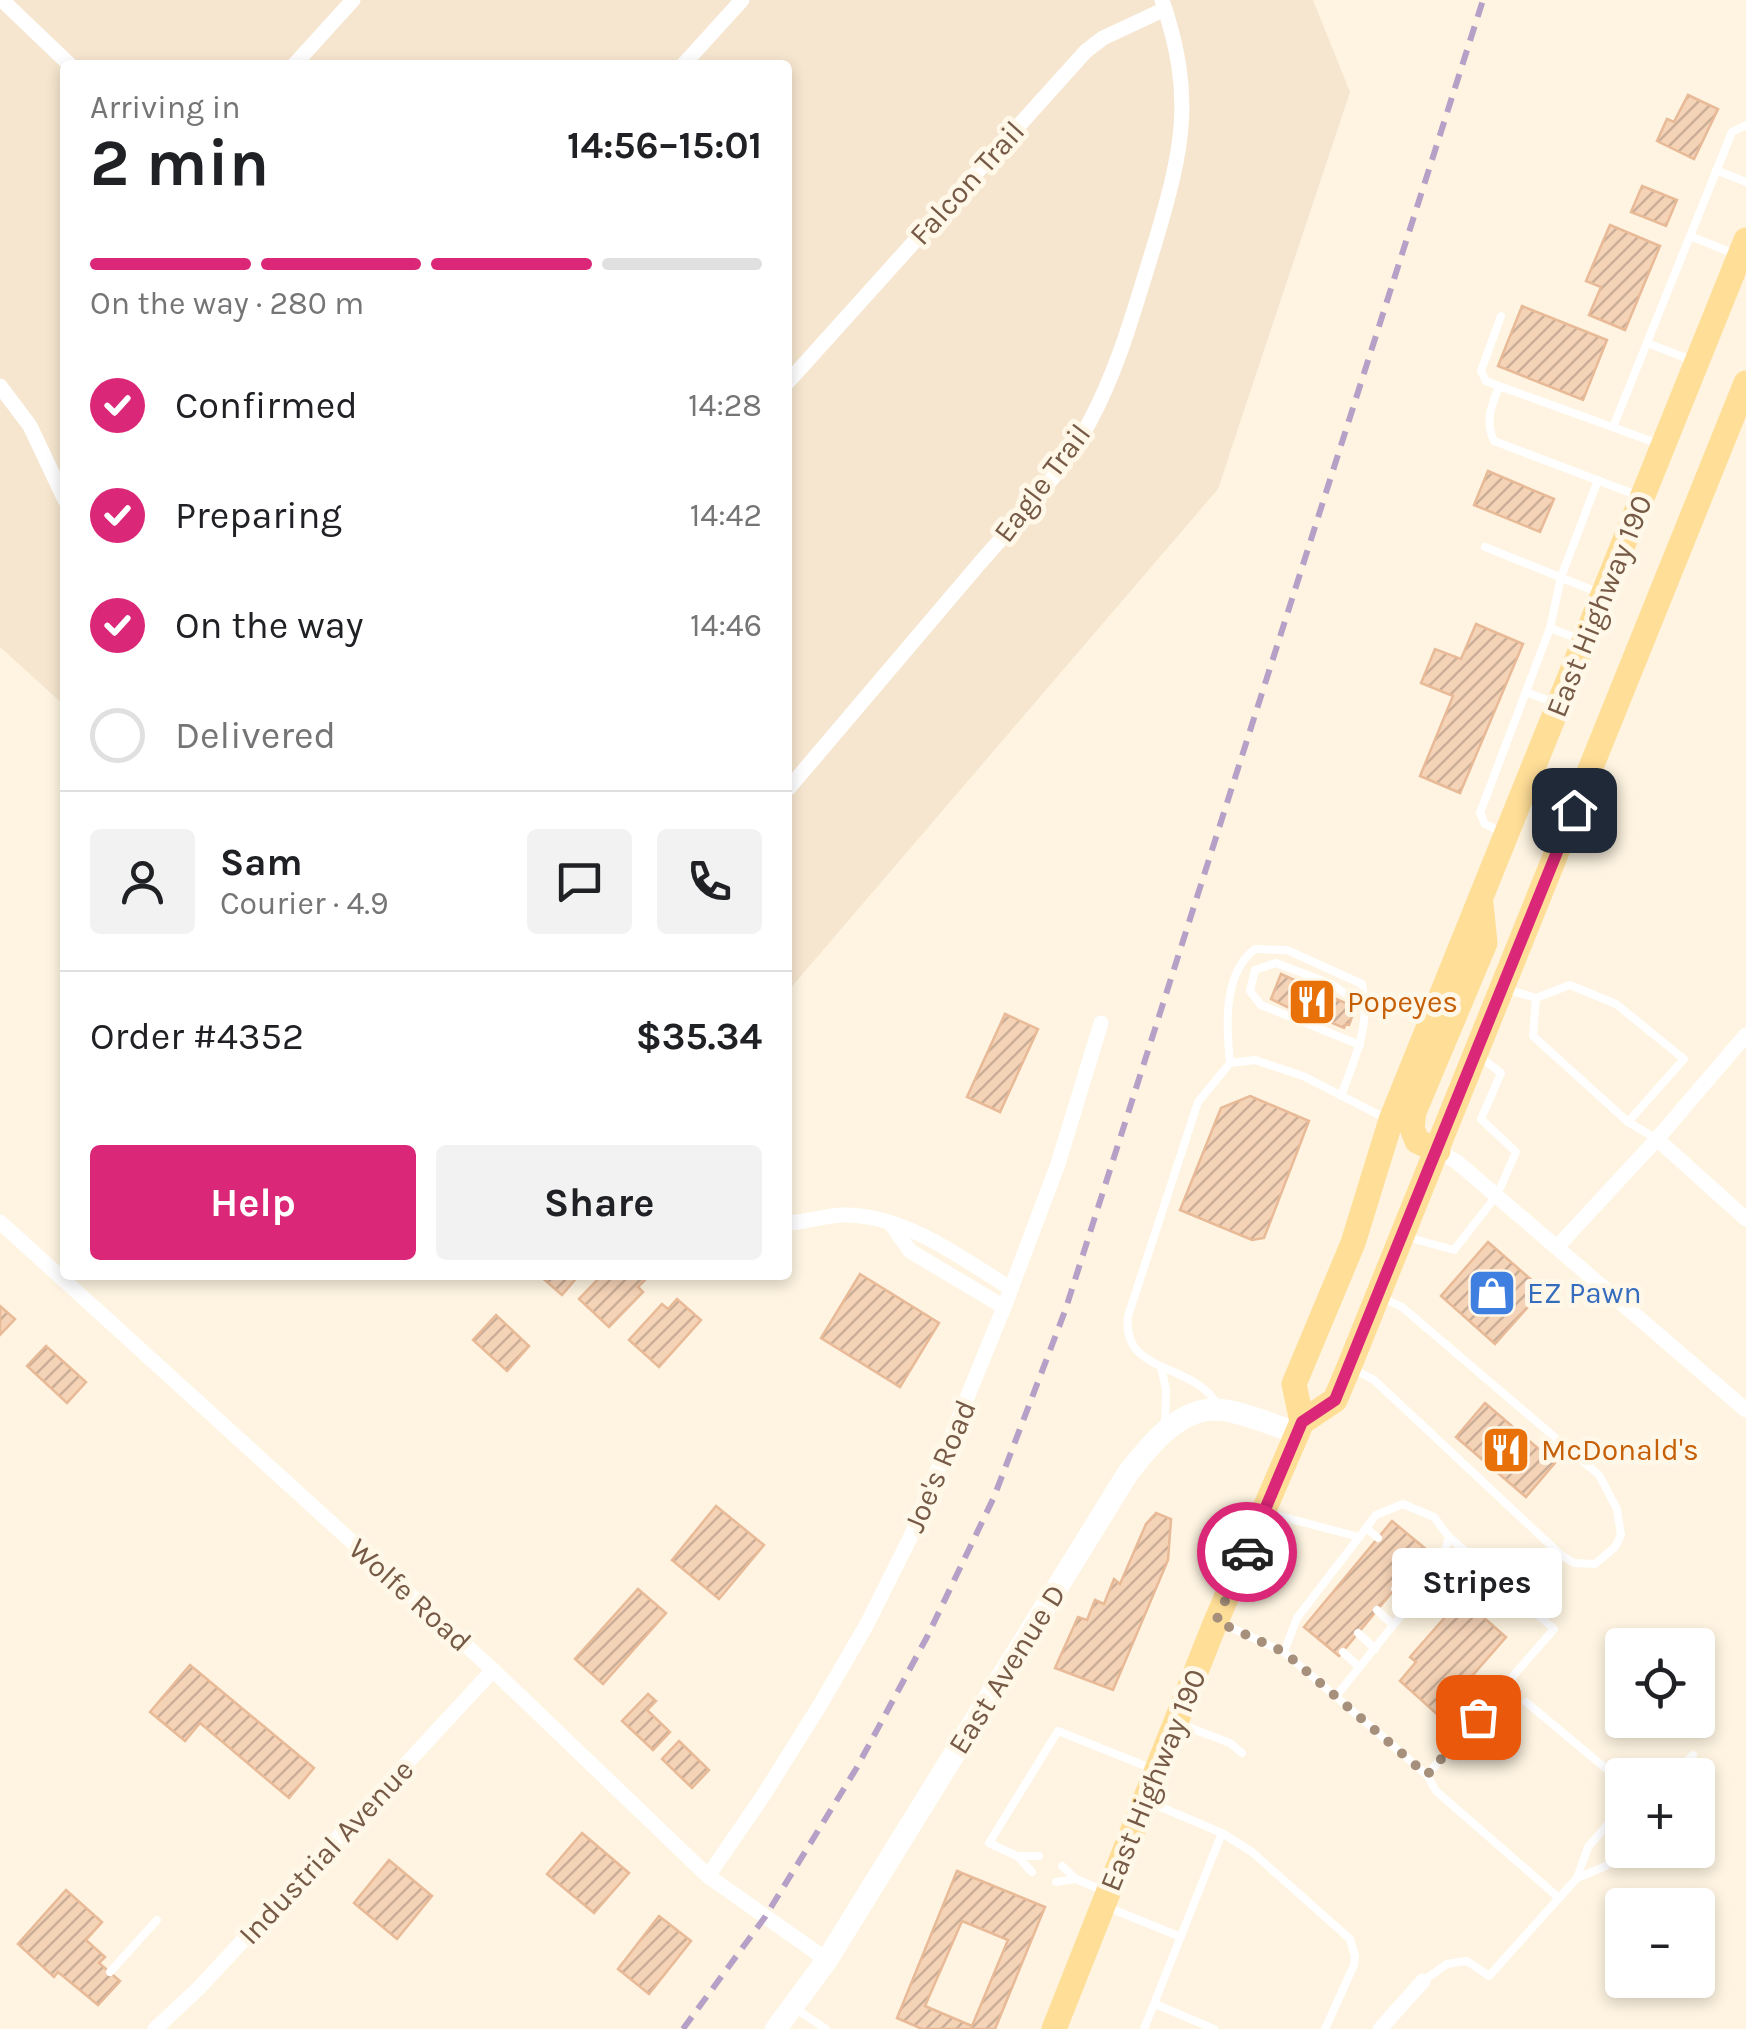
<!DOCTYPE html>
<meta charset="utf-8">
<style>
:root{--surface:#fff;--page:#f2f2f2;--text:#202124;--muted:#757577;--line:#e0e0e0;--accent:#db2777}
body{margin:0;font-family:Karla,sans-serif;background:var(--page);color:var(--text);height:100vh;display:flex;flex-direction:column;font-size:38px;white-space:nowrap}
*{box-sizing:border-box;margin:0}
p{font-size:32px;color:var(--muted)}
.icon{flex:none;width:55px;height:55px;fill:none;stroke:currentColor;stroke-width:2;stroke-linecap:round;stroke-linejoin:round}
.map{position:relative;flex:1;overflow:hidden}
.sheet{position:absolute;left:60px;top:60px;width:732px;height:1220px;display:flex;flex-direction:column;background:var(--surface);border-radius:10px;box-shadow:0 5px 15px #0003}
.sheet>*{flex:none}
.fabs{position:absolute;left:1605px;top:1628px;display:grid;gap:20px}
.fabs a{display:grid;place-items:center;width:110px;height:110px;border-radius:10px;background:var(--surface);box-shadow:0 5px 15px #0003;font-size:50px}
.pin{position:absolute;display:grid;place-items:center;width:85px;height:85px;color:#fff;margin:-42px;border-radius:20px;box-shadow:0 5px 15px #0006}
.courier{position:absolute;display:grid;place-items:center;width:100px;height:100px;margin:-50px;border:8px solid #db2777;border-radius:50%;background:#fff;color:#222;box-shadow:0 2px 12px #0007}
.bubble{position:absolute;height:70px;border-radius:10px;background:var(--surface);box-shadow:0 5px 15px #0003;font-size:32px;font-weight:700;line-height:70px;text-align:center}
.overview em{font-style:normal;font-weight:700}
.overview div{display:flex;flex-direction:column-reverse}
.overview{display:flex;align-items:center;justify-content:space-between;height:170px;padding:0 30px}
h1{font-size:65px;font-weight:700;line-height:75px}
.bar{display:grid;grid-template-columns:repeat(4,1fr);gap:15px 10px;align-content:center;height:120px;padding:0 30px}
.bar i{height:12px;border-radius:8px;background:var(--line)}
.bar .on{background:var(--accent)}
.bar p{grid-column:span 4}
.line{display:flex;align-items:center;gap:25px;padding:0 30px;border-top:2px solid var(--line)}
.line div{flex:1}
.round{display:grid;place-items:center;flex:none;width:105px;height:105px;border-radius:10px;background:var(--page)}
ol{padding:0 30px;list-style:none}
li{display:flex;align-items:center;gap:30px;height:110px}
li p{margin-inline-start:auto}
li .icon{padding:10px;border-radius:50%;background:var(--accent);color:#fff;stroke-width:4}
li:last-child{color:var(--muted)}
li i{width:55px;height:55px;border:5px solid var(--line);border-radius:50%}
.button{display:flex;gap:20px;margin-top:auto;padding:20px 30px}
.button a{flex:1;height:115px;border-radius:10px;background:var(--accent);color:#fff;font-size:40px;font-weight:700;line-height:115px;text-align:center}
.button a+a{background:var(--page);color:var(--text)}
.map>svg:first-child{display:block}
.residential{fill:#f6e6cf}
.building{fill:url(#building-hatch);stroke:#e8ba97;stroke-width:2.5;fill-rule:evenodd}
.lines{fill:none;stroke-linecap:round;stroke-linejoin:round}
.lane{stroke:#fff;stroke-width:8}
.street{stroke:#fff;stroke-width:15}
.secondary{stroke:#fff;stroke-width:22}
.primary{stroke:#ffde97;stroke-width:25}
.rail{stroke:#b7a0c7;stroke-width:6;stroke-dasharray:15 10;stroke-linecap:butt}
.done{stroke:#a6907c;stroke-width:10;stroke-dasharray:0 18}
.route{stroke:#db2777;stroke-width:12}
.labels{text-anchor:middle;stroke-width:10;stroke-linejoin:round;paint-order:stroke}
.street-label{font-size:30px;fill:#775a46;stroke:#fff8e9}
.food-label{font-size:30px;fill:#c56008;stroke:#fff8e9;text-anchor:start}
.shop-label{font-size:30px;fill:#366cbe;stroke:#fff8e9;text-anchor:start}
</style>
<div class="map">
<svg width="1746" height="2029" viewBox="0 0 1746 2029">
<defs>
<pattern id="building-hatch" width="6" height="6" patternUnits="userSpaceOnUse" patternTransform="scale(2.5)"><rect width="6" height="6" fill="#f5d3b7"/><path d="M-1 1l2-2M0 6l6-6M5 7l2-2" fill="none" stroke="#cbae97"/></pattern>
</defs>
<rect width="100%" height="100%" fill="#fef4e1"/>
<polygon class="residential" points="0,0 1313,0 1350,92 1218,489 788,991 788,65 65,65 65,706 0,647"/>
<g class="building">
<polygon points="1688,95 1718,109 1694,159 1657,141 1667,119 1674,122"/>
<polygon points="1642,186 1677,200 1666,226 1631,212"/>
<polygon points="1610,225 1660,246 1625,330 1589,315 1601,287 1586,281"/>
<polygon points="1522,306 1607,340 1583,400 1498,366"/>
<polygon points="1488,471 1554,499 1540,532 1474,505"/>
<polygon points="1476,624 1523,644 1460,793 1420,776 1453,696 1421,683 1435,649 1461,659"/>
<polygon points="1281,974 1352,1006 1355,1009 1349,1025 1346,1024 1344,1028 1316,1016 1314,1020 1271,999"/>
<polygon points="1005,1014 1038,1029 1000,1112 967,1097"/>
<polygon points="1250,1096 1309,1121 1264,1238 1252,1240 1180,1210 1221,1108"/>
<polygon points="1488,1242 1543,1290 1495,1344 1441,1296"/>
<polygon points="860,1274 939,1323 900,1387 821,1338"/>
<polygon points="539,1275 579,1275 562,1295"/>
<polygon points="602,1275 648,1277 638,1287 643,1292 609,1327 579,1299"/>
<polygon points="677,1299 701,1320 659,1367 629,1340 662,1304 668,1309"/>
<polygon points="0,1306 15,1319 0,1335"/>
<polygon points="496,1315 529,1346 507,1371 473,1340"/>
<polygon points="46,1346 86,1382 67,1403 27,1366"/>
<polygon points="1485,1403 1555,1463 1526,1497 1456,1437"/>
<polygon points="716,1506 764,1545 719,1599 672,1560"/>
<polygon points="1156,1513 1171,1519 1168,1560 1113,1690 1055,1668 1078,1617 1087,1620 1095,1600 1104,1604 1114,1579 1120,1584 1146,1524"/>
<polygon points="1392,1521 1427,1550 1339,1656 1304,1627"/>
<polygon points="638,1589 666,1613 603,1684 575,1659"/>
<polygon points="1466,1602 1506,1637 1438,1715 1400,1681 1416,1662 1410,1657 1454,1607 1458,1611"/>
<polygon points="190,1665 314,1768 289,1798 200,1723 185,1741 150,1712"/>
<polygon points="648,1694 656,1701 647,1710 670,1732 653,1750 622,1721"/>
<polygon points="679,1741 709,1770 692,1788 662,1759"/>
<polygon points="582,1833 629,1873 594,1913 547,1874"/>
<polygon points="389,1860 432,1896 397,1939 354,1903"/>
<path d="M957,1871l88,36 -50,122h-73l-25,-11zM962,1921l46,19 -36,86 -47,-20z"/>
<polygon points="66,1890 102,1922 86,1940 105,1957 99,1963 120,1981 98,2005 58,1972 54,1977 18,1944"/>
<polygon points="659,1916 691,1941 649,1994 618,1969"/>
</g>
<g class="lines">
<g class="lane">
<polyline points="1716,170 1746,182"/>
<polyline points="1690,236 1737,255"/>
<path d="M1501,316l-20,55 5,10 13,5c-8,21 -14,35 -5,55l145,55"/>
<polyline points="1647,343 1694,361"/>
<polyline points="1499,386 1659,444"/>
<polyline points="1613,427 1732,132 1746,125"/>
<polyline points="1485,547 1597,592"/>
<polyline points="1550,628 1579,639"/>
<polyline points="1526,692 1555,703"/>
<polyline points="1503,833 1485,824 1480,813 1550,628 1561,577 1598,480"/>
<polyline points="1509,990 1536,998 1570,985 1616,1004 1684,1059 1628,1122 1657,1139"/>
<polyline points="1536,998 1533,1036 1628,1122"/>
<polyline points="1360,1045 1261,1005 1250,991 1255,970 1276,963 1331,984 1367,1008"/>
<path d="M1230,1063c-4,-37 -7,-90 25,-114l32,1 75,34c9,43 -7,73 -21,112"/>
<polyline points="1407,1237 1454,1250 1497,1195 1516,1152 1481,1119 1501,1073 1479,1056"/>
<polyline points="1161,1367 1166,1390 1165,1427"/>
<polyline points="1353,1369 1374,1380 1561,1555 1574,1563 1595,1564 1615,1547 1621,1535 1617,1509 1599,1475 1402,1307 1383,1298"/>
<path d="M1219,1407c-24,-46 -98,-31 -91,-91l70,-214 32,-39 25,-3 48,16 84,43"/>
<polyline points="1268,1513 1359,1537"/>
<polyline points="1366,1528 1378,1538"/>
<polyline points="1424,1553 1440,1567"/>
<polyline points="1412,1568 1429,1581"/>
<polyline points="1395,1589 1410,1605"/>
<polyline points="1377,1610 1393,1625"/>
<polyline points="1221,1623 1284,1652 1427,1775 1436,1791 1559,1898"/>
<polyline points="1358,1633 1375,1649"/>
<polyline points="1284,1652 1297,1618 1376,1515 1403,1504 1434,1517 1449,1537 1440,1567 1337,1695"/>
<polyline points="1343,1652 1359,1667"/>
<polyline points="1526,1702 1622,1782"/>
<polyline points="1180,1724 1230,1743 1242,1753"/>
<polyline points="1427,1775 1554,1629 1449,1537"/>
<polyline points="1675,1775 1693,1755"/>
<polyline points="1222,1833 1252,1852 1350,1939 1355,1956 1354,1965 1325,2029"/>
<polyline points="1017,1856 1032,1872"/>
<polyline points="1039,1856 1017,1856 989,1843 1058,1731 1153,1769"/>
<polyline points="1062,1866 1076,1879 1104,1891"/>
<polyline points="1606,1866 1577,1878 1588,1847 1616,1815 1622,1813"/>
<polyline points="1056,1882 1076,1879"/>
<polyline points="1107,1907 1181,1937"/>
<polyline points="110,1972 157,1920"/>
<polyline points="1423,1981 1447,1964 1467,1961 1489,1976 1577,1878"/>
<polyline points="1155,2004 1214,2029"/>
<polyline points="796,2009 826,2029"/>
<polyline points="1144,2029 1222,1833 1149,1802"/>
</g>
<g class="street">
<polyline points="2,0 70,65"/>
<polyline points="294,65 353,0"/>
<polyline points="683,65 742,0"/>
<polyline points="788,382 1086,51 1103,38 1165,9"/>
<polyline points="0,386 30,426 65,500"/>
<path d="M788,789c63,-75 127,-150 191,-225 39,-45 83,-90 111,-143 30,-56 46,-118 65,-178 28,-95 40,-146 7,-243"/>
<polyline points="1657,1139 1746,1219"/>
<polyline points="1438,1151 1457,1162 1746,1410"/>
<polyline points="0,1222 493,1670 708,1876 827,1960"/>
<path d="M788,1223c18,-1 36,-7 53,-8 62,-2 121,43 170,74"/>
<polyline points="891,1224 910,1251 1004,1307"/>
<polyline points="1558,1246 1657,1139 1746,1035"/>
<polyline points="708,1876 763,1796 820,1705 867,1624 910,1538 1004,1307 1058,1164 1101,1023"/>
<polyline points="155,2029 199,1988 493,1670"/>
<polyline points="1380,2029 1423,1981"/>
</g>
<path class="secondary" d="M776,2029l51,-69 301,-487c22,-28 53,-68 94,-63 25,3 52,16 76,23"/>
<g class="primary">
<polyline points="1438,1151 1417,1141 1412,1128 1414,1112 1485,943 1481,904"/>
<polyline points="1302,1422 1294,1384 1353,1243 1391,1120 1746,240"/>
<polyline points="1054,2029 1214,1626 1302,1422 1335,1400 1349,1367 1746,383"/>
</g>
<polyline class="rail" points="683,2029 765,1917 856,1769 927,1637 994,1497 1065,1311 1483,0"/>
</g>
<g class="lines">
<polyline class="done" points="1247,1552 1216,1621 1284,1652 1427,1775 1478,1717"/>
<polyline class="route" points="1247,1552 1302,1422 1335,1400 1574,810"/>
</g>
<defs>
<g id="restaurant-square" transform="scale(2.5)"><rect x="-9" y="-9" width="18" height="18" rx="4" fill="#e8710a" stroke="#fff8e9"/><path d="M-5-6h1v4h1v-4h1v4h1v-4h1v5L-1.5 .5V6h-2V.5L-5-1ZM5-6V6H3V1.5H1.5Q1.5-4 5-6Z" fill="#fff"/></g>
<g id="shop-square" transform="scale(2.5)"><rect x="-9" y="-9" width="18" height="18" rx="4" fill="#3f7fe0" stroke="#fff8e9"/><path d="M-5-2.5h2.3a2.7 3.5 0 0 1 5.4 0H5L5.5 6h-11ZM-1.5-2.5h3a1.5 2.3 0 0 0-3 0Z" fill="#fff"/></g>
</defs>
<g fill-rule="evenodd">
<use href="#restaurant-square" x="1312" y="1002"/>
<use href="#shop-square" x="1492" y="1293"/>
<use href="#restaurant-square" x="1506" y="1450"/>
</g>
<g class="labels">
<g class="street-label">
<text transform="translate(967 183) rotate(-48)" y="10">Falcon Trail</text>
<text transform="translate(1042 483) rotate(-53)" y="10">Eagle Trail</text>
<text transform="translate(1599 606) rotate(-68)" y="10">East Highway 190</text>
<text transform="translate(940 1466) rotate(-67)" y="10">Joe's Road</text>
<text transform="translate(410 1595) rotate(42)" y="10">Wolfe Road</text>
<text transform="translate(1007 1669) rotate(-58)" y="10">East Avenue D</text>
<text transform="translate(1153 1780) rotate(-68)" y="10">East Highway 190</text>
<text transform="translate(326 1852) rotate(-47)" y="10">Industrial Avenue</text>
</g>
<g class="food-label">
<text x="1347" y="1012">Popeyes</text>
<text x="1541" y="1460">McDonald's</text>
</g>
<g class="shop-label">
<text x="1527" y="1303">EZ Pawn</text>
</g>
</g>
</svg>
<div class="fabs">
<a><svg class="icon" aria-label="locate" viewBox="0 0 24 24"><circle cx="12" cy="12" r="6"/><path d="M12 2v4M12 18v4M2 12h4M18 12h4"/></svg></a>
<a>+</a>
<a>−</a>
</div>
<div class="pin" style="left:1478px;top:1717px;background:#ea580c"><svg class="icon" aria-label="bag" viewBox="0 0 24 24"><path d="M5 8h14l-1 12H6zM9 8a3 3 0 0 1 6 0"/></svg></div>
<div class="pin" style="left:1574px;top:810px;background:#1f2937"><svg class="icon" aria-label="home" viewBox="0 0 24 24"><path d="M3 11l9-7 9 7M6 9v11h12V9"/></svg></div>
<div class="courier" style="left:1247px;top:1552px"><svg class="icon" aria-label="car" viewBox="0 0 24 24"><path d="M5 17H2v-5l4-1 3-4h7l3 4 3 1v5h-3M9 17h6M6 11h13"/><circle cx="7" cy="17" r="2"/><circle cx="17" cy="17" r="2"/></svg></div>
<div class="bubble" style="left:1392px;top:1548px;width:170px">Stripes</div>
<section class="sheet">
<div class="overview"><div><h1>2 min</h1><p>Arriving in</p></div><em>14:56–15:01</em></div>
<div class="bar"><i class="on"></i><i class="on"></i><i class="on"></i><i></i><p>On the way · 280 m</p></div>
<ol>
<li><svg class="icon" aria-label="check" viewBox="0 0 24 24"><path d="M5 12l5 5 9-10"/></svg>Confirmed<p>14:28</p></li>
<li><svg class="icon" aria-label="check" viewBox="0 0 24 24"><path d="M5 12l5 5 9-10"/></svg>Preparing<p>14:42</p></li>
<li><svg class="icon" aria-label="check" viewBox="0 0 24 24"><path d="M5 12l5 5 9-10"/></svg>On the way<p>14:46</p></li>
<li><i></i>Delivered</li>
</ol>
<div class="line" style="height:180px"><a class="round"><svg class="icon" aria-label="person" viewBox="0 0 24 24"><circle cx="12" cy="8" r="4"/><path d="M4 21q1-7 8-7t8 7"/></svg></a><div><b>Sam</b><p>Courier · 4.9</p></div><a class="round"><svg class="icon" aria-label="chat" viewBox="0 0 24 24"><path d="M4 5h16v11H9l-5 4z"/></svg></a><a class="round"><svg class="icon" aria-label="phone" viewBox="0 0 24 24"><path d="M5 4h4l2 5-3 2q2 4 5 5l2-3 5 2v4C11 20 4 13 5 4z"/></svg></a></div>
<div class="line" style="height:130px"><div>Order #4352</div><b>$35.34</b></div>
<div class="button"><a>Help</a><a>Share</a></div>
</section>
</div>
